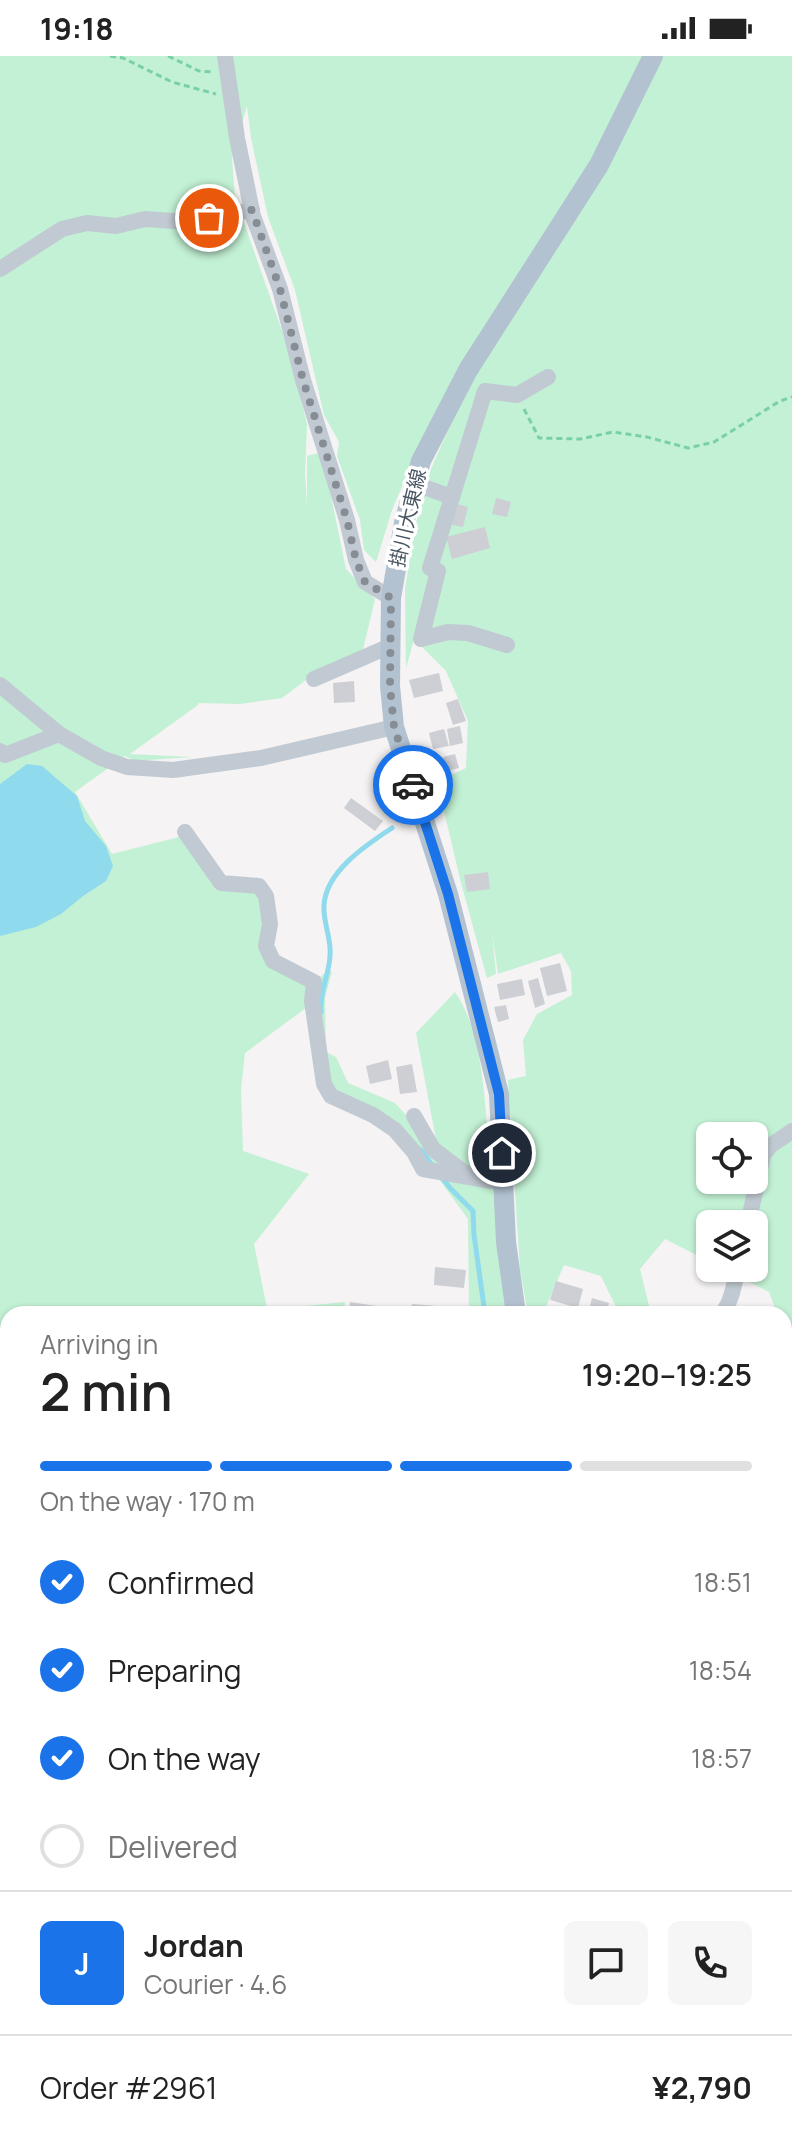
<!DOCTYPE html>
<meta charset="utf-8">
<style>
:root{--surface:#fff;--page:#f6f6f6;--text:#222;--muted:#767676;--line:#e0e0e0;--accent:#1a73e8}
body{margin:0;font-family:Manrope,"Noto Sans JP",sans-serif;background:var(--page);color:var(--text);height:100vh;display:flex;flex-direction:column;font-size:30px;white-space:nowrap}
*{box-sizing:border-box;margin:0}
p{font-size:26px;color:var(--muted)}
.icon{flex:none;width:44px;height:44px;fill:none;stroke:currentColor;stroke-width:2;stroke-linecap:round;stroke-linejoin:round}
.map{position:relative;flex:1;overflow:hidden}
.drawer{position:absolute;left:0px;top:1250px;width:792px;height:848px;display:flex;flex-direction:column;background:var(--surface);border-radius:24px 24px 0 0;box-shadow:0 2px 6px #0004}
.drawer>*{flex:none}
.tools{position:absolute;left:696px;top:1066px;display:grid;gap:16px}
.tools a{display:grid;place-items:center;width:72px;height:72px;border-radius:12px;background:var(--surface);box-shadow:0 2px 6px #0004;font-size:40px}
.pin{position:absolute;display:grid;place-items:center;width:68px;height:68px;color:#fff;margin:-34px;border:4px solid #fff;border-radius:50%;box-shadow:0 2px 8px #0007}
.courier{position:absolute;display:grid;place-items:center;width:80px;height:80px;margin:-40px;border:6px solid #1a73e8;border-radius:50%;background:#fff;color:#222;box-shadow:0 2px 10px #0007}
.headline em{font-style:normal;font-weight:600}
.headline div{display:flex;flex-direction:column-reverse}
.headline{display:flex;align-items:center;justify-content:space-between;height:136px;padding:0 40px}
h1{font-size:52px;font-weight:600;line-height:60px}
.bar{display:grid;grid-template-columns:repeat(4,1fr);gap:12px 8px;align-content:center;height:96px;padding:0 40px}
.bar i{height:10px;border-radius:6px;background:var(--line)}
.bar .current{background:var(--accent)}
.bar p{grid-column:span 4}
.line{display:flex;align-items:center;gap:20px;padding:0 40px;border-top:2px solid var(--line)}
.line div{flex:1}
.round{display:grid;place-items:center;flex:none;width:84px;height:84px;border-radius:12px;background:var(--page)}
ol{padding:0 40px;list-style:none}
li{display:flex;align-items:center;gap:24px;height:88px}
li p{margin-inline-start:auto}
li .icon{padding:8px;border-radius:50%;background:var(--accent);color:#fff;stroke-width:4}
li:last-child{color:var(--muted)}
li i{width:44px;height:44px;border:4px solid var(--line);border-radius:50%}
.status{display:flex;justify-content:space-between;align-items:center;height:56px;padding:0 40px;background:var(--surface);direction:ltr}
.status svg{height:22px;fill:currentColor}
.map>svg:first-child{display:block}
.green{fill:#c3f1d5;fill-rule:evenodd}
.water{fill:#90daee}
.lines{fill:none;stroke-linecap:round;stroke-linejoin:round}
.stream{stroke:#90daee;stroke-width:5}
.river{stroke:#90daee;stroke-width:28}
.building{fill:#cdcfd5}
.path{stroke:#7ad0a6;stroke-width:3;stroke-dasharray:6 4;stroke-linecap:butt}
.minor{stroke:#c1cad2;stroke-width:16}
.major{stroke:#b3c2d1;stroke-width:20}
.done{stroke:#868d94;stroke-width:8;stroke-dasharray:0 14.4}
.route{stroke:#1a73e8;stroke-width:10}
.labels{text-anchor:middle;stroke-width:7;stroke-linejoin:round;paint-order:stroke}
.street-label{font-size:20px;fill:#4a5661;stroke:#fff}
</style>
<div class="status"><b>19:18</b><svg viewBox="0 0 49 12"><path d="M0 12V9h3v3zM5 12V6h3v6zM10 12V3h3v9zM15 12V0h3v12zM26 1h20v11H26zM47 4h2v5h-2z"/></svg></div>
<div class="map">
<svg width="792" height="2098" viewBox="0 0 792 2098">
<rect width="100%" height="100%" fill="#f5f3f3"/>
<g class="green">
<path d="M0,0h792v1297l-8,-21v-18h-7l-8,-22 -47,-24h32v-44h-44v38l-45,-23 -25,30 11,45h-37l2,-7 -15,-31 -37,-11 -21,49h-15l-8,-45 -12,-189 18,-4 -3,-36 14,-26 35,-19 -1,-24 -10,-18 -63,21 -6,-43 4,43 -9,4 -26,-95 -24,-101 29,-14 2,-47 -22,-50 -25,-25 12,-75 -27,97 -1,-80 11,-65 15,-54 26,-59 -39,38 -26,62 -16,52 -12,-12 -4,-30 -23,-64 2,-14 -15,-27 -29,-125 -27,-73 -17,-79 -4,-32 -15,52 3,39 54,154 18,73 -2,49 2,33v-50l15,-4 24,117 29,30 -13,55 -48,20 -32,24 -42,6 -41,-1 -1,2 -68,49 62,3 -58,4 -9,-5 -50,36 37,62 79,-20 30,49 38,3 7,60 48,36 12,-10 6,-1 -7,27 1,54 10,5 12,26 47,20 24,26 18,16 -21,-112 39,-41c31,44 30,126 36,179l-24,-2 5,8 25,5 10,132h-38l-1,-95 -32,-44 -15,-6 -30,-42 -61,-28 -20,-94 -65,48 -4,36 2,62 66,23 -55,70 14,69 16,-5 61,-6 -1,12h-336v427l-8,-1zM710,1080h44v44h-44z"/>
<polygon points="792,1478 792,1731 784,1722 784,1488"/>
<polygon points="0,1727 8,1728 8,2090 519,2090 519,2098 0,2098"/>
</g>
<polygon class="water" points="27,708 42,710 77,740 85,765 106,790 113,810 106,825 83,840 61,858 36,871 0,880 0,728"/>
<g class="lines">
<g class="stream">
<path d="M321,956c-2,-20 8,-36 9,-56 2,-16 -7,-33 -6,-50 1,-34 42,-61 68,-78"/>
<polyline points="421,1094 434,1112"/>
<polyline points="440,1119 450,1132 473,1155 474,1179 485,1258"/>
</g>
<polyline class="river" points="784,1841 792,1841"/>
</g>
<g class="building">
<polygon points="496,442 511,446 507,461 492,458"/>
<polygon points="457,448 468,451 463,471 452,469"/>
<polygon points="485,471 490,492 452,503 446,481"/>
<polygon points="439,617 443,635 414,642 409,624"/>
<polygon points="354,625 355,646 334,647 333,627"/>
<polygon points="458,643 466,665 453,669 446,647"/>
<polygon points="460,670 463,687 450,690 447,673"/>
<polygon points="444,673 449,690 433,693 429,677"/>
<polygon points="455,698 459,712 446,715 443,701"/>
<polygon points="351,742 383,765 375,775 344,752"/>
<polygon points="488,816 490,833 467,836 464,819"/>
<polygon points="560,907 567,935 547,940 540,912"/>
<polygon points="538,922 545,948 535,952 528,925"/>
<polygon points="522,923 525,939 500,944 497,928"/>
<polygon points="506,949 509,963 498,966 494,951"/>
<polygon points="388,1004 392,1023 370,1028 366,1010"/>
<polygon points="412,1008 417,1036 400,1038 396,1011"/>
<polygon points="435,1211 466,1214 464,1232 434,1229"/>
<polygon points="556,1225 583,1233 578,1252 550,1244"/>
<polygon points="592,1242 609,1247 606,1258 588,1258"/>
<polygon points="350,1246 391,1252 390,1258 349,1258"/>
<polygon points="412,1248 463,1252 463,1258 410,1258"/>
<polygon points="792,1958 792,1986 784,1990 784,1961"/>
</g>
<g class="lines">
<g class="path">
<polyline points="110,0 123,2 172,26 216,38"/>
<polyline points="168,0 199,15 213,16"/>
<polyline points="524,353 539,382 580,383 613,376 647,381 688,392 714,386 780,345 792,341"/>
</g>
<g class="minor">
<polyline points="225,0 237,82 253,160 280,233 303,324 347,464 356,504 365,526 391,542"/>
<polyline points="0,213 62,173 87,167 116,170 145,163 188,166 252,154"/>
<polyline points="415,428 452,441"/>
<polyline points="507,589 468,577 448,576 421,583 438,515 430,512 485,335 517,339 548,321"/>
<polyline points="314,623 390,590"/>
<polyline points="0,629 59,678 101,702 127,711 173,714 261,702 394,671"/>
<polyline points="0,695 5,699 59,678"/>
<polyline points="185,776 221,827 259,830 266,840 270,868 266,890 273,905 314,926 312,945 324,1028 331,1040 373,1059 395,1074 414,1096 423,1113 503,1127"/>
<polyline points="414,1060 433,1093 466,1118"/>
<polyline points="748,1168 763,1099 770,1090 792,1075"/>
<path d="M722,1258c10,-13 12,-30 16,-46"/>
<polyline points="0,1717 8,1717"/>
<polyline points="784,1937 792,1935"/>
<polyline points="784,2026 792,2025"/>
<polyline points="780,2090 785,2098"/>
</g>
<g class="major">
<polyline points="516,1258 506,1186 499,1038 448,838 394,671 390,630 391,542 404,467 421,405 468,314 599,109 653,0"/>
<polyline points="784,1753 792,1763"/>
</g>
</g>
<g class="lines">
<polyline class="done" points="209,162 252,154 280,233 303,324 347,464 356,504 365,526 391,542 390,630 394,671 413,729"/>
<polyline class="route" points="413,729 448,838 499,1038 502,1097"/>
</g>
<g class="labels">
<g class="street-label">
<text transform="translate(408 462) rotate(-77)" y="7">掛川大東線</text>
</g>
</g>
</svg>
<div class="tools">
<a><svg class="icon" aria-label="locate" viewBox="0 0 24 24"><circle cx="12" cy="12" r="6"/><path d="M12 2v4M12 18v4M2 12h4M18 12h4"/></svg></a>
<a><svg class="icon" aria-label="layers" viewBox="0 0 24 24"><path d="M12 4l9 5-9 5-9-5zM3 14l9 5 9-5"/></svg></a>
</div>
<div class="pin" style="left:209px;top:162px;background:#ea580c"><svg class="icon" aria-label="bag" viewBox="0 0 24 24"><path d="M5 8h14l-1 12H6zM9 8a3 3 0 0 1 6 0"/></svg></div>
<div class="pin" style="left:502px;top:1097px;background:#1f2937"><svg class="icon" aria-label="home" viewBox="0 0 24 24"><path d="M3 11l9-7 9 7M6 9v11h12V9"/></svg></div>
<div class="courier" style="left:413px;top:729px"><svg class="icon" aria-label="car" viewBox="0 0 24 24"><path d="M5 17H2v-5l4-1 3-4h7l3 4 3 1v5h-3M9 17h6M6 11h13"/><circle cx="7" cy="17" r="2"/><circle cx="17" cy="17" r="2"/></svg></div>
<section class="drawer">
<div class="headline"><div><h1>2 min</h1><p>Arriving in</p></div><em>19:20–19:25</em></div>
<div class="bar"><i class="current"></i><i class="current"></i><i class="current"></i><i></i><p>On the way · 170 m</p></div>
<ol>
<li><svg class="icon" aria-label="check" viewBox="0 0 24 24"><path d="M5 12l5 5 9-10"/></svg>Confirmed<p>18:51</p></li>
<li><svg class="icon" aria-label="check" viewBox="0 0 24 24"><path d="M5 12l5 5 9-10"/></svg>Preparing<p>18:54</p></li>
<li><svg class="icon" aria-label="check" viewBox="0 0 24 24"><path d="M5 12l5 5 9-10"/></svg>On the way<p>18:57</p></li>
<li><i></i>Delivered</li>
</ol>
<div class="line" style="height:144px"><b class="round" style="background:var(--accent);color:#fff">J</b><div><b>Jordan</b><p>Courier · 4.6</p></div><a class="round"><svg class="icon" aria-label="chat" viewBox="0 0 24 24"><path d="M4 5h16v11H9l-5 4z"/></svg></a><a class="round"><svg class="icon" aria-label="phone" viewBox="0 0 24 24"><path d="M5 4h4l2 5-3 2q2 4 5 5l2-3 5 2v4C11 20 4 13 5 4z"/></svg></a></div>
<div class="line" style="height:104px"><div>Order #2961</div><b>¥2,790</b></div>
</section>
</div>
